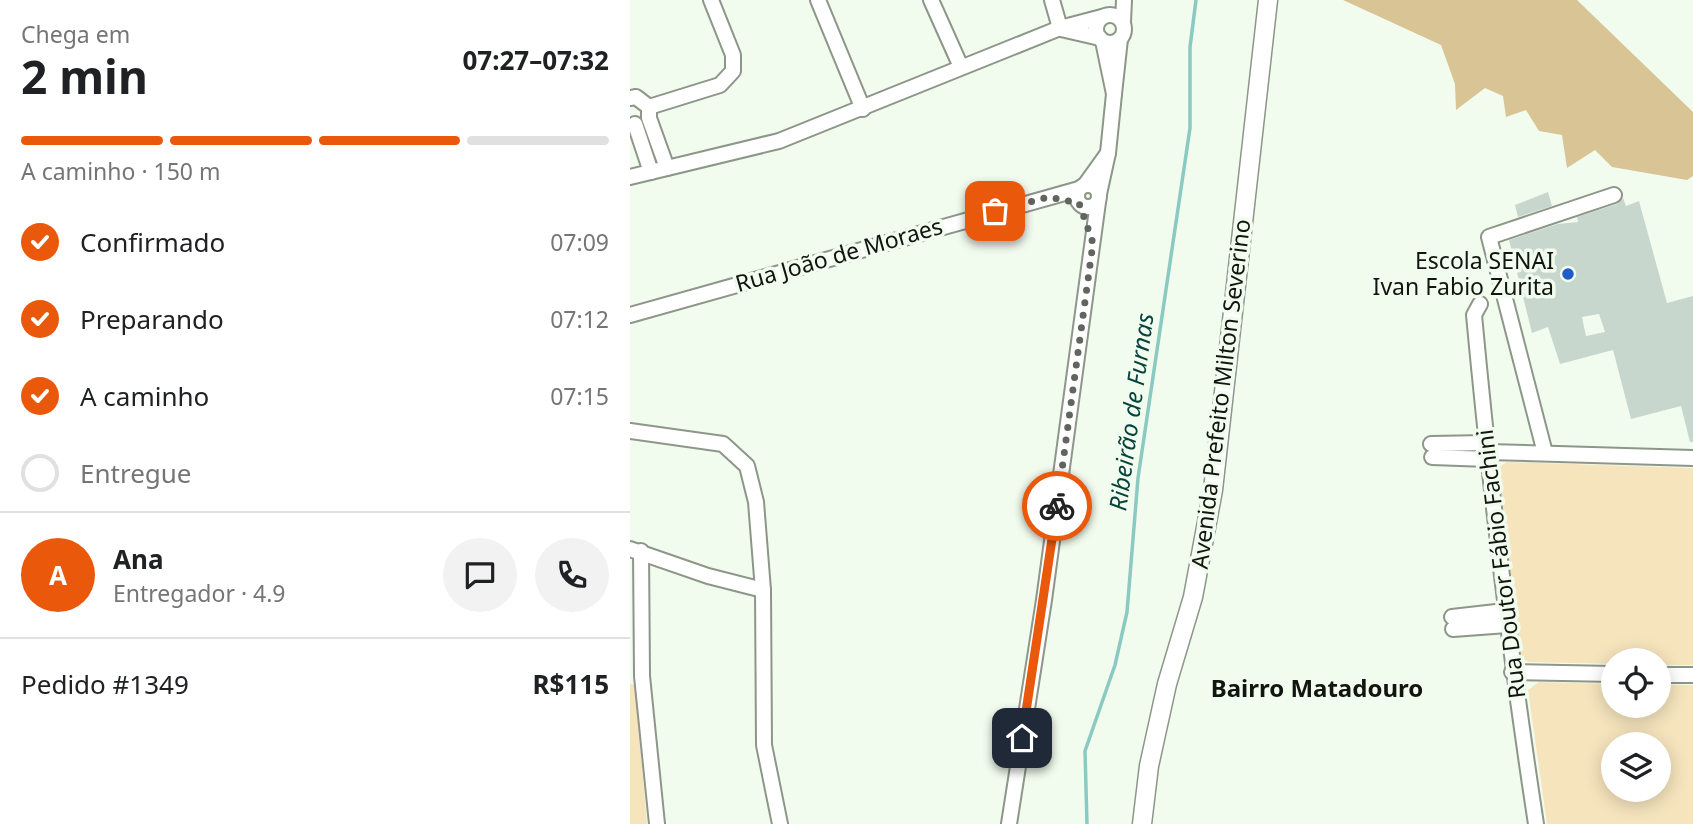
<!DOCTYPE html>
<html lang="pt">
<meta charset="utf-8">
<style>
:root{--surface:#fff;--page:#f2f2f2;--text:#202124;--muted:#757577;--line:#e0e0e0;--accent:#ea580c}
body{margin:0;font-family:"Noto Sans",sans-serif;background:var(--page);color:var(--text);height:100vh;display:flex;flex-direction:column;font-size:26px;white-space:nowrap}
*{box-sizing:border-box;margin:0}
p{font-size:23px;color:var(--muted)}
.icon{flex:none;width:38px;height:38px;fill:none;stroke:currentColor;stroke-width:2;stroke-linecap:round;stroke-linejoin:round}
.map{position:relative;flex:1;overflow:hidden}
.panel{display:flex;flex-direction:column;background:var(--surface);width:630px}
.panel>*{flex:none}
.fabs{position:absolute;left:971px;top:648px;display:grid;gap:14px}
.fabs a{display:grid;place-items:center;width:70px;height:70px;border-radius:50%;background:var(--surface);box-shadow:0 4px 18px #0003;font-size:35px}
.pin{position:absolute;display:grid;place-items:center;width:60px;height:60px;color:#fff;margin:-30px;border-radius:14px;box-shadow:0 4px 10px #0006}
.courier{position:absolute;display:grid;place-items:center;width:70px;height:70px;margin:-35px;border:5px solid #ea580c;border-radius:50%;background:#fff;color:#222;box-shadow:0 2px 9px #0007}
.headline em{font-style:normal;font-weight:700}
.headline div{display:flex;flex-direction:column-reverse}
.headline{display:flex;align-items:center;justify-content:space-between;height:119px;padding:0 21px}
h1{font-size:46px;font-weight:700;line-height:52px}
.bar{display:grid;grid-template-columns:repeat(4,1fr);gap:10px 7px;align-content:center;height:84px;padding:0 21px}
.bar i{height:9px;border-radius:5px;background:var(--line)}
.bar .selected{background:var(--accent)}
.bar p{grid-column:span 4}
.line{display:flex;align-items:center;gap:18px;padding:0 21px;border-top:2px solid var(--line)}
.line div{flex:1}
.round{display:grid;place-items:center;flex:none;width:74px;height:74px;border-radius:37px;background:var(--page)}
ol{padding:0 21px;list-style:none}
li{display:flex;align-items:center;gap:21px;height:77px}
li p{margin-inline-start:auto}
li .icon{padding:7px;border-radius:50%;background:var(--accent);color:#fff;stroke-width:4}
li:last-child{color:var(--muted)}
li i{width:38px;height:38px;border:4px solid var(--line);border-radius:50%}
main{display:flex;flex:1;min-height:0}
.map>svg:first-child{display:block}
.green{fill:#f6e4bd;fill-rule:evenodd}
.forest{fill:#d8c495}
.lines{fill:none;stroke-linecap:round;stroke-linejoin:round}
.stream{stroke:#8bcac2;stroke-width:3.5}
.building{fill:#c8d7ce;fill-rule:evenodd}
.minor-casing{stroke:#8d9689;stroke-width:18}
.major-casing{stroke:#8d9689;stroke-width:21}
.minor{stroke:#fff;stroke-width:14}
.major{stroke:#fff;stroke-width:18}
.done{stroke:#60655d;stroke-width:7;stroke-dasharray:0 12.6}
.route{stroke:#ea580c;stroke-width:9}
.poi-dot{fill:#205cc9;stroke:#f2fcee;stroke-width:2.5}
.labels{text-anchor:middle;stroke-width:7;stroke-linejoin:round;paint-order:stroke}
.street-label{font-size:23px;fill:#11140f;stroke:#f2fcee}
.poi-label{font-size:23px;fill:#11140f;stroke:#f2fcee;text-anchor:end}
.water-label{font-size:24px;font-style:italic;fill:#07433e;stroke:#f2fcee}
.neighbourhood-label{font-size:24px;font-weight:bold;fill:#11140f;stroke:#f2fcee}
</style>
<main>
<section class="panel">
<div class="headline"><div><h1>2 min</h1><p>Chega em</p></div><em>07:27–07:32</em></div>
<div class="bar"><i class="selected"></i><i class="selected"></i><i class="selected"></i><i></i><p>A caminho · 150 m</p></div>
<ol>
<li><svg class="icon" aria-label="check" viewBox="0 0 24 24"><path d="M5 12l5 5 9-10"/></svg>Confirmado<p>07:09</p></li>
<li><svg class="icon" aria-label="check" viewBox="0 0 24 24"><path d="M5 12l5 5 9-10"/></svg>Preparando<p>07:12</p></li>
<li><svg class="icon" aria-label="check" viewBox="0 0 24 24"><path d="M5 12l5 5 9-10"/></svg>A caminho<p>07:15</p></li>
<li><i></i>Entregue</li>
</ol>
<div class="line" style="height:126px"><b class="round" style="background:var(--accent);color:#fff">A</b><div><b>Ana</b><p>Entregador · 4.9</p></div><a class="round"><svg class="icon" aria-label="chat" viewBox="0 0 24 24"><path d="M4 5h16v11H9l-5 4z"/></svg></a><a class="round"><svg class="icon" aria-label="phone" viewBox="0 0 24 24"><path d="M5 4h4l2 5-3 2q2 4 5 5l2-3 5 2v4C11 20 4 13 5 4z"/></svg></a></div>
<div class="line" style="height:91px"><div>Pedido #1349</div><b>R$115</b></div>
</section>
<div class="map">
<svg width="1063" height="824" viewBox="0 0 1063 824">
<rect width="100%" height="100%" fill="#f2fcee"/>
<g class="green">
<polygon points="877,462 1063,468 1063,665 1029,665 1029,660 984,660 983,664 898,662 889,656 869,467"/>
<path d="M909,682l74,2 1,21h45v-20h34v139h-146l-19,-134zM984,744h45v45h-45z"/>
<polygon points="0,684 5,685 17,824 0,824"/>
</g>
<polygon class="forest" points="713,0 947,0 1063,112 1063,176 1057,180 982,167 965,150 937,168 932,135 909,131 896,110 876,117 873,96 855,88 826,110 825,84 811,45"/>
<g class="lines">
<polyline class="stream" points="457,824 455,751 485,665 497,612 508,478 560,128 560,47 566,0"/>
</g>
<g class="building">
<polygon points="918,192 922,206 888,217 885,205"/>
<path d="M993,198l3,8 13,-5 28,102 26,-7v146h-3l-9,-36 -50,13 -18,-69 -53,14 -12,-37 -16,6 -23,-93 49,-16 20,-2 -1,-5 40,-13zM969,314l6,18 -19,4 -4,-19z"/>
</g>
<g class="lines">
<g class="minor-casing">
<g id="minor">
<polyline points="188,0 233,109"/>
<polyline points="301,0 331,67"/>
<polyline points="422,0 430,28"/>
<circle cx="480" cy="29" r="14"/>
<polyline points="493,22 494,0"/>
<polyline points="431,29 470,38"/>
<polyline points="473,41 484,94 490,39"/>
<polyline points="0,98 6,97 19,107 19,118 37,168"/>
<polyline points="19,107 90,85 103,71 103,55 81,0"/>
<polyline points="5,124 21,172"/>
<polyline points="478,153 484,94"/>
<polyline points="0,177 149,141 430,28 472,17"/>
<circle cx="458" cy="196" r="11"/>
<polyline points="455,185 478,153 469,194"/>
<path d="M850,304l-6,11c16,171 36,340 62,509"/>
<polyline points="0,315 449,189"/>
<polyline points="0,431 93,444 117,466 126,502 133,590 134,745 150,824"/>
<polyline points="801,444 856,443"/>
<polyline points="858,452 1063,458"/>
<polyline points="915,453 859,237 984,195"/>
<polyline points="802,457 858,459"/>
<polyline points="0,549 78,576 133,590"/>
<polyline points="11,551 12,676 27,824"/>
<polyline points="822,617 875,611"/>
<polyline points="823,629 877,625"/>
<polyline points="882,672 984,674"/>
<polyline points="1029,675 1063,675"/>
<polyline points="379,824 414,600 468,202"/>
</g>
</g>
<g class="major-casing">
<polyline id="major" points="512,824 519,766 537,684 563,597 583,490 638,0"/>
</g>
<use href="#minor" class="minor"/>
<use href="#major" class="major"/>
</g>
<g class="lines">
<polyline class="done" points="365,211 419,197 449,203 463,243 427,506"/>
<polyline class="route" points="392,738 427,506"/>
</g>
<circle class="poi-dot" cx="938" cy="274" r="7"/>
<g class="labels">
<g class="street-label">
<text transform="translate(209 255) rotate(-16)" y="8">Rua João de Moraes</text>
<text transform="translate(591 394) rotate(-83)" y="8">Avenida Prefeito Milton Severino</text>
<text transform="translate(871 564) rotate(-97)" y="8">Rua Doutor Fábio Fachini</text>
</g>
<g class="poi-label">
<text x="924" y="269">Escola SENAI<tspan x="924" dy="26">Ivan Fabio Zurita</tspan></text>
</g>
<g class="water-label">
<text transform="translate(502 412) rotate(-82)" y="8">Ribeirão de Furnas</text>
</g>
<g class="neighbourhood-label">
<text x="687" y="697">Bairro Matadouro</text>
</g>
</g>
</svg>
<div class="fabs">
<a><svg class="icon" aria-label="locate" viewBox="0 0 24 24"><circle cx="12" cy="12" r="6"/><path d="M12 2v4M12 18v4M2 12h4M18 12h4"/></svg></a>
<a><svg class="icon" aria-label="layers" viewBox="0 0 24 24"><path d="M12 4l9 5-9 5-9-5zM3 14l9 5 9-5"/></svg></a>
</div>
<div class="pin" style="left:365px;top:211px;background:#ea580c"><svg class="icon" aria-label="bag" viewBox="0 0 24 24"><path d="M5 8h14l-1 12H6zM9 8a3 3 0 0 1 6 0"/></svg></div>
<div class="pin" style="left:392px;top:738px;background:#1f2937"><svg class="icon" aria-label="home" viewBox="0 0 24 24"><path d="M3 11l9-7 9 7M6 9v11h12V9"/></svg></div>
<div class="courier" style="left:427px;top:506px"><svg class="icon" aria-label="bike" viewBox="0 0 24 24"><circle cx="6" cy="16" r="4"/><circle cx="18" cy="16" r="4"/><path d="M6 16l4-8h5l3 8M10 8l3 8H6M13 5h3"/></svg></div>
</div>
</main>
